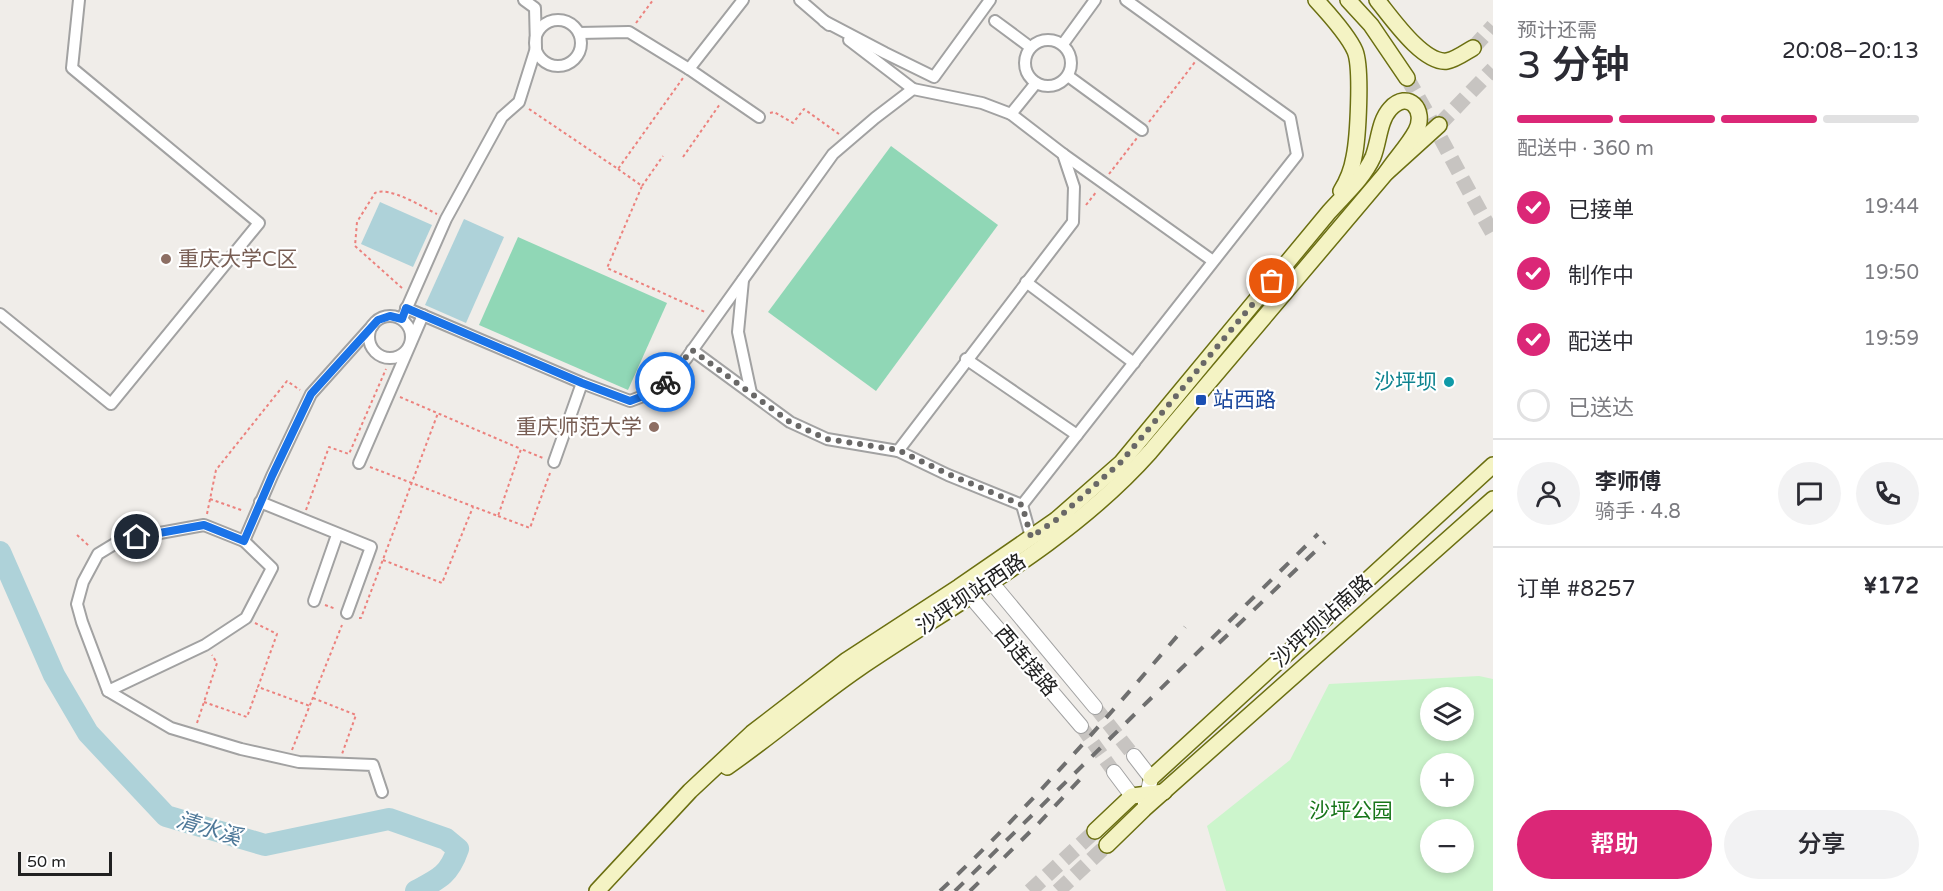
<!DOCTYPE html>
<html lang="zh">
<meta charset="utf-8">
<style>
:root{--surface:#fff;--page:#f2f2f3;--text:#2b2b33;--muted:#7c7c81;--line:#e1e1e2;--accent:#db2777}
body{margin:0;font-family:"Varela Round","Noto Sans SC",sans-serif;background:var(--page);color:var(--text);height:100vh;display:flex;flex-direction:column;font-size:22px;white-space:nowrap}
*{box-sizing:border-box;margin:0}
p{font-size:20px;color:var(--muted)}
.icon{flex:none;width:33px;height:33px;fill:none;stroke:currentColor;stroke-width:2;stroke-linecap:round;stroke-linejoin:round}
.map{position:relative;flex:1;overflow:hidden}
.side{display:flex;flex-direction:column;background:var(--surface);width:450px}
.side>*{flex:none}
.fabs{position:absolute;left:1420px;top:687px;display:grid;gap:12px}
.fabs a{display:grid;place-items:center;width:54px;height:54px;border-radius:50%;background:var(--surface);box-shadow:0 3px 9px #0003;font-size:30px}
.scale{position:absolute;left:18px;bottom:15px;width:94px;box-sizing:border-box;padding-left:6px;border:3px solid #212121;border-top:0;font-size:16px;line-height:21px;white-space:nowrap;color:#212121;-webkit-text-stroke:4px #fff;paint-order:stroke}
.pin{position:absolute;display:grid;place-items:center;width:51px;height:51px;color:#fff;margin:-26px;border:3px solid #fff;border-radius:50%;box-shadow:0 2px 6px #0007}
.courier{position:absolute;display:grid;place-items:center;width:60px;height:60px;margin:-30px;border:4px solid #1a73e8;border-radius:50%;background:#fff;color:#222;box-shadow:0 2px 8px #0007}
.headline em{font-style:normal;font-weight:600}
.headline div{display:flex;flex-direction:column-reverse}
.headline{display:flex;align-items:center;justify-content:space-between;height:102px;padding:0 24px}
h1{font-size:39px;font-weight:600;line-height:45px}
.bar{display:grid;grid-template-columns:repeat(4,1fr);gap:9px 6px;align-content:center;height:72px;padding:0 24px}
.bar i{height:8px;border-radius:4px;background:var(--line)}
.bar .active{background:var(--accent)}
.bar p{grid-column:span 4}
.line{display:flex;align-items:center;gap:15px;padding:0 24px;border-top:2px solid var(--line)}
.line div{flex:1}
.round{display:grid;place-items:center;flex:none;width:63px;height:63px;border-radius:32px;background:var(--page)}
ol{padding:0 24px;list-style:none}
li{display:flex;align-items:center;gap:18px;height:66px}
li p{margin-inline-start:auto}
li .icon{padding:6px;border-radius:50%;background:var(--accent);color:#fff;stroke-width:4}
li:last-child{color:var(--muted)}
li i{width:33px;height:33px;border:3px solid var(--line);border-radius:50%}
.button{display:flex;gap:12px;margin-top:auto;padding:12px 24px}
.button a{flex:1;height:69px;border-radius:36px;background:var(--accent);color:#fff;font-size:24px;font-weight:600;line-height:69px;text-align:center}
.button a+a{background:var(--page);color:var(--text)}
main{display:flex;flex:1;min-height:0}
.map>svg:first-child{display:block}
.park{fill:#ccf5cc;fill-rule:evenodd}
.pitch{fill:#90d7b6}
.water{fill:#aed2d9}
.lines{fill:none;stroke-linecap:round;stroke-linejoin:round}
.river{stroke:#aed2d9;stroke-width:22}
.tertiary-tunnel{stroke:#c7c4c1;stroke-width:14;stroke-dasharray:14 7;stroke-linecap:butt}
.secondary-tunnel{stroke:#c7c4c1;stroke-width:15;stroke-dasharray:15 8;stroke-linecap:butt}
.minor-casing{stroke:#a2a2a2;stroke-width:14}
.tertiary-casing{stroke:#a2a2a2;stroke-width:16}
.secondary-casing{stroke:#6b6f11;stroke-width:18}
.path{stroke:#ec827e;stroke-width:2;stroke-dasharray:3 3;stroke-linecap:butt}
.minor{stroke:#fff;stroke-width:10}
.tertiary{stroke:#fff;stroke-width:14}
.secondary{stroke:#f4f3c4;stroke-width:15}
.rail{stroke:#6f6f6f;stroke-width:4;stroke-dasharray:12 12;stroke-linecap:butt}
.done{stroke:#696867;stroke-width:6;stroke-dasharray:0 10.8}
.route{stroke:#1a73e8;stroke-width:8}
.education-dot{fill:#8d6e63;stroke:#fff;stroke-width:2}
.culture-dot{fill:#0f9aa8;stroke:#fff;stroke-width:2}
.transit-dot{fill:#1a4fb4;stroke:#fff;stroke-width:2}
.labels{text-anchor:middle;stroke-width:4.5;stroke-linejoin:round;paint-order:stroke}
.education-label{font-size:21px;fill:#785e54;stroke:#fff;text-anchor:start}
.culture-label{font-size:21px;fill:#0d838f;stroke:#fff;text-anchor:end}
.transit-label{font-size:21px;fill:#164399;stroke:#fff;text-anchor:start}
.street-label{font-size:21px;fill:#212121;stroke:#fff}
.park-label{font-size:21px;fill:#18761a;stroke:#fff}
.water-label{font-size:22px;font-style:italic;fill:#4f7999;stroke:#fff}
</style>
<main>
<div class="map">
<svg width="1493" height="891" viewBox="0 0 1493 891">
<rect width="100%" height="100%" fill="#f0ede9"/>
<path class="park" d="M1479,676l14,3v212h-267l-19,-65 83,-66 39,-76zM1431,698h33v32h-33zM1431,764h33v32h-33zM1431,830h33v32h-33z"/>
<g class="pitch">
<polygon points="891,146 998,225 876,391 768,312"/>
<polygon points="518,237 667,303 628,390 479,325"/>
</g>
<g class="water">
<polygon points="380,202 432,225 413,267 361,244"/>
<polygon points="464,219 504,237 466,323 425,305"/>
</g>
<g class="lines">
<path class="river" d="M0,552l54,123 34,58 78,83 99,29 124,-26 57,20 12,10c-9,26 -19,30 -42,42"/>
<g class="tertiary-tunnel">
<polyline points="1095,707 1134,756"/>
<polyline points="1081,726 1114,772"/>
</g>
<g class="secondary-tunnel">
<polyline points="1473,48 1493,26"/>
<path d="M1407,78c30,51 56,104 86,156"/>
<polyline points="1439,125 1493,69"/>
<polyline points="1030,891 1095,831"/>
<polyline points="1058,891 1107,845"/>
</g>
<g class="minor-casing">
<g id="minor">
<polyline points="800,0 829,25"/>
<circle cx="558" cy="43" r="23"/>
<polyline points="824,21 885,53 934,77 990,0"/>
<polyline points="995,21 1030,47"/>
<polyline points="579,33 629,32 689,69 759,117"/>
<circle cx="1048" cy="63" r="23"/>
<polyline points="849,40 913,89"/>
<polyline points="1063,44 1095,0"/>
<polyline points="689,69 743,0"/>
<polyline points="1068,76 1142,130"/>
<polyline points="1063,154 1213,261"/>
<polyline points="743,280 738,332 751,393"/>
<polyline points="1026,282 1134,363"/>
<polyline points="406,308 582,383 630,401 659,390 686,359 833,154 875,118 913,89 982,103 1011,114 1036,83"/>
<polyline points="0,314 111,404 259,223 72,68 79,0"/>
<circle cx="390" cy="337" r="21"/>
<polyline points="402,319 446,219 502,117 519,102 536,48 535,8 524,0"/>
<polyline points="373,325 311,394 272,476 244,541 204,525 121,540 98,554 83,582 77,604 82,622 108,691 171,728 241,749 299,762 373,765 382,792"/>
<polyline points="692,350 790,422 827,439 898,451 1073,222 1074,187 1063,154 1011,114"/>
<polyline points="966,359 1077,435"/>
<polyline points="898,451 948,475 1022,505 1297,155 1290,118 1126,0"/>
<polyline points="554,462 582,383"/>
<polyline points="359,463 423,315"/>
<polyline points="260,502 371,547 347,613"/>
<polyline points="1022,505 1031,537"/>
<polyline points="314,601 337,535"/>
<polyline points="108,691 205,645 246,618 272,568 244,541"/>
</g>
</g>
<g class="tertiary-casing">
<g id="tertiary">
<polyline points="992,583 1095,707"/>
<polyline points="970,596 1081,726"/>
<polyline points="1134,756 1151,778 1145,804"/>
<polyline points="1114,772 1132,796"/>
</g>
</g>
<g class="secondary-casing">
<g id="secondary">
<path d="M1316,0c12,13 32,35 39,51 7,17 3,87 -1,106 -2,12 -6,23 -13,34"/>
<polyline points="1348,0 1371,25 1407,78"/>
<path d="M1377,0c14,17 46,64 70,61 8,-1 19,-9 26,-13"/>
<path d="M727,767c45,-31 86,-67 131,-98 100,-68 211,-126 292,-217l236,-279 53,-48"/>
<polyline points="1151,778 1493,465"/>
<polyline points="1095,831 1132,796 1164,792"/>
<polyline points="1107,845 1144,809 1493,499"/>
<path d="M597,891l93,-100 62,-58 95,-73 112,-73 97,-67 65,-57 208,-251c16,-18 34,-33 44,-55 6,-15 6,-36 17,-48 18,-20 37,1 26,22 -8,15 -21,28 -30,42"/>
</g>
</g>
<g class="path">
<polyline points="636,23 653,0"/>
<polyline points="529,109 618,169 683,78"/>
<polyline points="770,113 774,112 793,123 804,109 839,134"/>
<polyline points="1149,122 1195,62"/>
<polyline points="683,157 720,104"/>
<polyline points="618,169 642,186 607,268 705,312"/>
<polyline points="1109,174 1137,138"/>
<polyline points="642,186 663,156"/>
<polyline points="1086,205 1097,191"/>
<path d="M402,288l-47,-42 2,-24 18,-29c15,-7 47,14 62,21"/>
<polyline points="400,397 521,449"/>
<polyline points="370,467 498,516 521,449 543,458"/>
<polyline points="210,499 244,511"/>
<polyline points="306,510 329,447 349,454 386,369"/>
<polyline points="207,514 216,470 287,381 300,390"/>
<polyline points="498,516 530,528 550,473"/>
<polyline points="77,535 89,546"/>
<polyline points="383,560 442,583 473,507"/>
<polyline points="325,605 336,609"/>
<polyline points="359,618 361,618 438,413"/>
<polyline points="255,623 277,634 258,687 310,706"/>
<polyline points="313,698 356,715 342,754"/>
<polyline points="204,702 247,717 258,687"/>
<polyline points="197,723 217,663 212,655"/>
<polyline points="292,750 342,625"/>
</g>
<use href="#minor" class="minor"/>
<use href="#tertiary" class="tertiary"/>
<use href="#secondary" class="secondary"/>
<g class="rail">
<polyline points="1219,643 1325,542"/>
<path d="M940,891c88,-82 166,-172 245,-264"/>
<polyline points="955,891 1318,534"/>
<polyline points="970,891 1038,824 1086,773"/>
</g>
</g>
<g class="lines">
<polyline class="done" points="665,382 692,350 790,422 827,439 898,450 948,474 1022,505 1031,537 1056,520 1121,462 1272,281"/>
<polyline class="route" points="137,537 204,525 244,541 272,476 311,394 378,320 390,316 402,319 406,308 582,383 630,401 659,390 665,382"/>
</g>
<g class="education-dot">
<circle cx="166" cy="259" r="6"/>
<circle cx="654" cy="427" r="6"/>
</g>
<circle class="culture-dot" cx="1449" cy="382" r="6"/>
<rect class="transit-dot" x="1195" y="394" width="12" height="12" rx="3"/>
<g class="labels">
<g class="education-label">
<text x="178" y="266">重庆大学C区</text>
<text x="642" y="434" text-anchor="end">重庆师范大学</text>
</g>
<g class="culture-label">
<text x="1437" y="389">沙坪坝</text>
</g>
<g class="transit-label">
<text x="1213" y="407">站西路</text>
</g>
<g class="street-label">
<text transform="translate(971 594) rotate(-34)" y="7">沙坪坝站西路</text>
<text transform="translate(1322 621) rotate(-42)" y="7">沙坪坝站南路</text>
<text transform="translate(1026 661) rotate(50)" y="7">西连接路</text>
</g>
<g class="park-label">
<text x="1351" y="818">沙坪公园</text>
</g>
<g class="water-label">
<text transform="translate(209 828) rotate(17)" y="8">清水溪</text>
</g>
</g>
</svg>
<div class="fabs">
<a><svg class="icon" aria-label="layers" viewBox="0 0 24 24"><path d="M12 4l9 5-9 5-9-5zM3 14l9 5 9-5"/></svg></a>
<a>+</a>
<a>−</a>
</div>
<div class="scale">50 m</div>
<div class="pin" style="left:1272px;top:281px;background:#ea580c"><svg class="icon" aria-label="bag" viewBox="0 0 24 24"><path d="M5 8h14l-1 12H6zM9 8a3 3 0 0 1 6 0"/></svg></div>
<div class="pin" style="left:137px;top:537px;background:#1f2937"><svg class="icon" aria-label="home" viewBox="0 0 24 24"><path d="M3 11l9-7 9 7M6 9v11h12V9"/></svg></div>
<div class="courier" style="left:665px;top:382px"><svg class="icon" aria-label="bike" viewBox="0 0 24 24"><circle cx="6" cy="16" r="4"/><circle cx="18" cy="16" r="4"/><path d="M6 16l4-8h5l3 8M10 8l3 8H6M13 5h3"/></svg></div>
</div>
<section class="side">
<div class="headline"><div><h1>3 分钟</h1><p>预计还需</p></div><em>20:08–20:13</em></div>
<div class="bar"><i class="active"></i><i class="active"></i><i class="active"></i><i></i><p>配送中 · 360 m</p></div>
<ol>
<li><svg class="icon" aria-label="check" viewBox="0 0 24 24"><path d="M5 12l5 5 9-10"/></svg>已接单<p>19:44</p></li>
<li><svg class="icon" aria-label="check" viewBox="0 0 24 24"><path d="M5 12l5 5 9-10"/></svg>制作中<p>19:50</p></li>
<li><svg class="icon" aria-label="check" viewBox="0 0 24 24"><path d="M5 12l5 5 9-10"/></svg>配送中<p>19:59</p></li>
<li><i></i>已送达</li>
</ol>
<div class="line" style="height:108px"><a class="round"><svg class="icon" aria-label="person" viewBox="0 0 24 24"><circle cx="12" cy="8" r="4"/><path d="M4 21q1-7 8-7t8 7"/></svg></a><div><b>李师傅</b><p>骑手 · 4.8</p></div><a class="round"><svg class="icon" aria-label="chat" viewBox="0 0 24 24"><path d="M4 5h16v11H9l-5 4z"/></svg></a><a class="round"><svg class="icon" aria-label="phone" viewBox="0 0 24 24"><path d="M5 4h4l2 5-3 2q2 4 5 5l2-3 5 2v4C11 20 4 13 5 4z"/></svg></a></div>
<div class="line" style="height:78px"><div>订单 #8257</div><b>¥172</b></div>
<div class="button"><a>帮助</a><a>分享</a></div>
</section>
</main>
